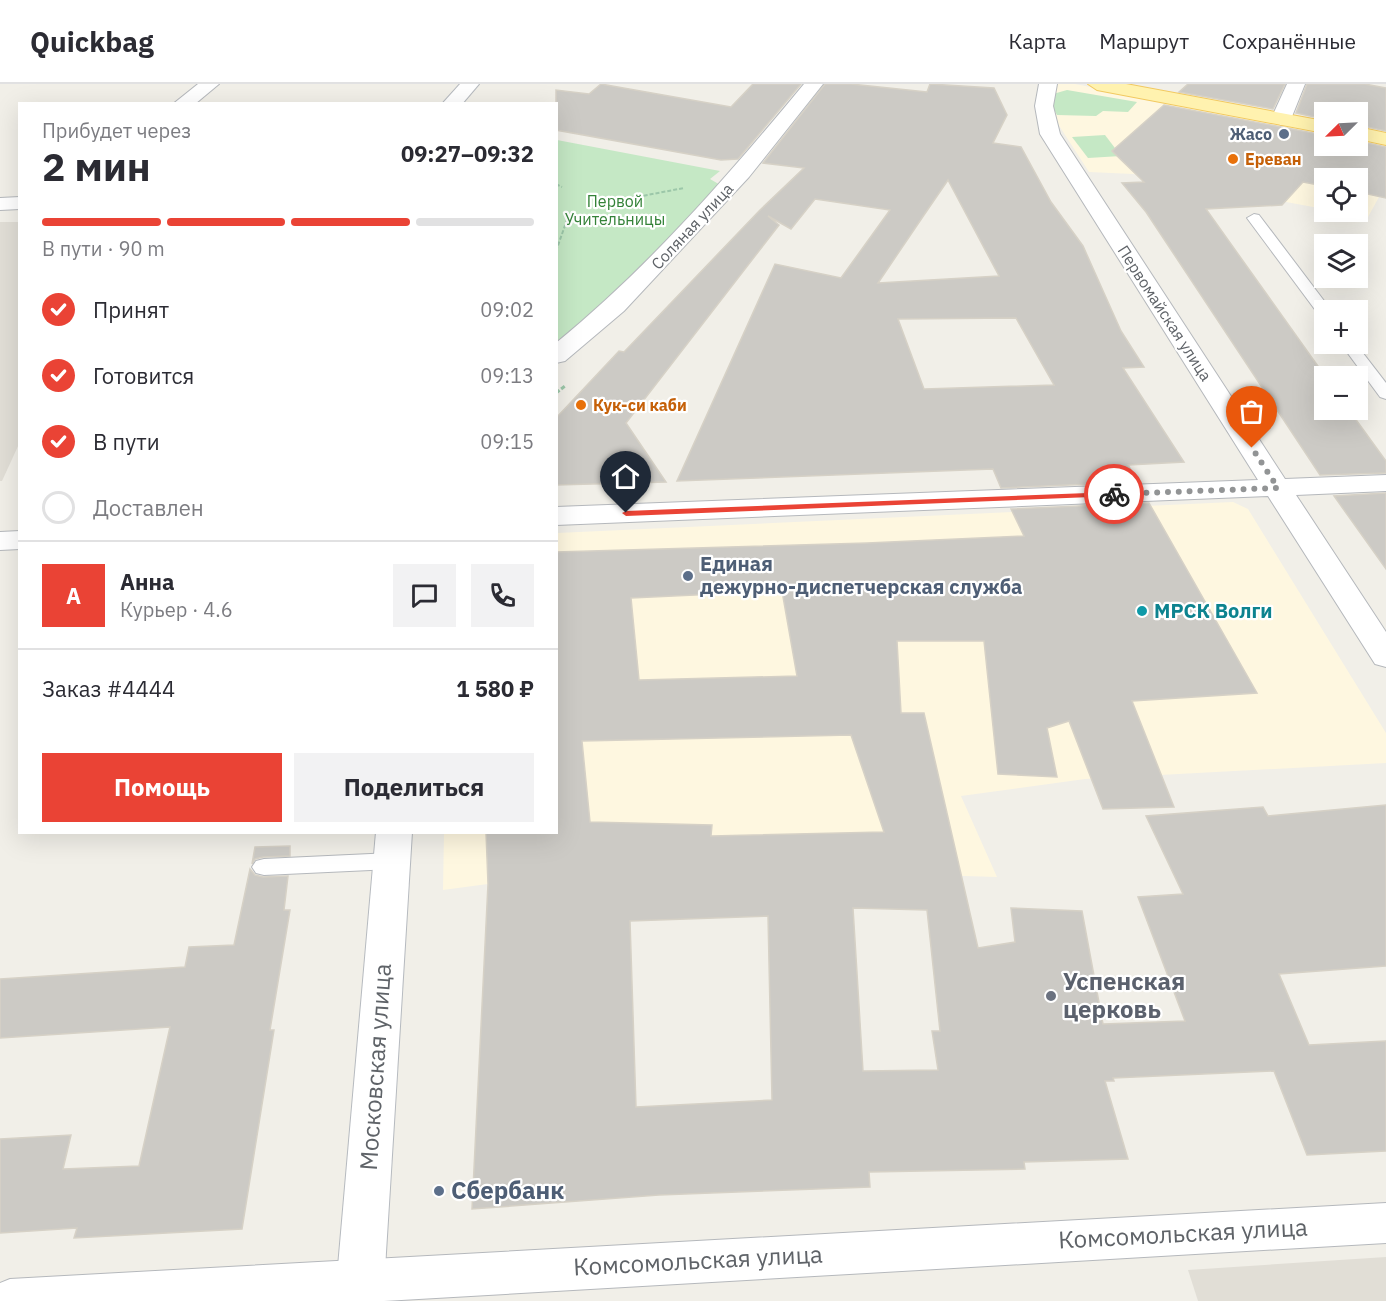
<!DOCTYPE html>
<html lang="ru">
<meta charset="utf-8">
<style>
:root{--surface:#fff;--page:#f2f2f3;--text:#2b2b33;--muted:#7c7c81;--line:#e1e1e2;--accent:#ea4335}
body{margin:0;font-family:"IBM Plex Sans",sans-serif;background:var(--page);color:var(--text);height:100vh;display:flex;flex-direction:column;font-size:22px;white-space:nowrap}
*{box-sizing:border-box;margin:0}
p{font-size:20px;color:var(--muted)}
.icon{flex:none;width:33px;height:33px;fill:none;stroke:currentColor;stroke-width:2;stroke-linecap:round;stroke-linejoin:round}
.map{position:relative;flex:1;overflow:hidden}
.sheet{position:absolute;left:18px;top:18px;width:540px;height:732px;display:flex;flex-direction:column;background:var(--surface);border-radius:0px;box-shadow:0 6px 24px #0002}
.sheet>*{flex:none}
.needle{width:39px;rotate:246deg}
.fabs{position:absolute;left:1314px;top:18px;display:grid;gap:12px}
.fabs a{display:grid;place-items:center;width:54px;height:54px;border-radius:0px;background:var(--surface);box-shadow:0 6px 24px #0002;font-size:30px}
.pin{position:absolute;display:grid;place-items:center;width:51px;height:51px;color:#fff;margin:-62px -26px;border-radius:50% 50% 50% 0;rotate:-45deg;box-shadow:0 0 6px #0007}
.pin .icon{rotate:45deg}
.courier{position:absolute;display:grid;place-items:center;width:60px;height:60px;margin:-30px;border:4px solid #ea4335;border-radius:50%;background:#fff;color:#222;box-shadow:0 2px 8px #0007}
.headline em{font-style:normal;font-weight:800}
.headline div{display:flex;flex-direction:column-reverse}
.headline{display:flex;align-items:center;justify-content:space-between;height:102px;padding:0 24px}
h1{font-size:39px;font-weight:800;line-height:45px}
.bar{display:grid;grid-template-columns:repeat(4,1fr);gap:9px 6px;align-content:center;height:72px;padding:0 24px}
.bar i{height:8px;border-radius:4px;background:var(--line)}
.bar .current{background:var(--accent)}
.bar p{grid-column:span 4}
.line{display:flex;align-items:center;gap:15px;padding:0 24px;border-top:2px solid var(--line)}
.line div{flex:1}
.round{display:grid;place-items:center;flex:none;width:63px;height:63px;border-radius:0px;background:var(--page)}
ol{padding:0 24px;list-style:none}
li{display:flex;align-items:center;gap:18px;height:66px}
li p{margin-inline-start:auto}
li .icon{padding:6px;border-radius:50%;background:var(--accent);color:#fff;stroke-width:4}
li:last-child{color:var(--muted)}
li i{width:33px;height:33px;border:3px solid var(--line);border-radius:50%}
.action{display:flex;gap:12px;margin-top:auto;padding:12px 24px}
.action a{flex:1;height:69px;border-radius:0px;background:var(--accent);color:#fff;font-size:24px;font-weight:800;line-height:69px;text-align:center}
.action a+a{background:var(--page);color:var(--text)}
header{display:flex;align-items:center;gap:36px;box-sizing:border-box;height:84px;padding:0 30px;background:var(--surface);border-bottom:2px solid var(--line)}
header strong{font-size:28px}
nav{display:flex;gap:33px;margin-inline-start:auto;font-size:21px}
.map>svg:first-child{display:block}
.commercial{fill:#fef7e0}
.education{fill:#e1ded6}
.green{fill:#c5e8c5}
.building{fill:#cccac5;stroke:#d6d1c6;stroke-width:1.5;fill-rule:evenodd}
.lines{fill:none;stroke-linecap:round;stroke-linejoin:round}
.lane-casing{stroke:#b5b8bc;stroke-width:2}
.street-casing{stroke:#b5b8bc;stroke-width:2}
.secondary-casing{stroke:#b6babf;stroke-width:2}
.primary-casing{stroke:#f2c960;stroke-width:2}
.path-far1{stroke:#9cc7a9;stroke-width:2;stroke-dasharray:4 2;stroke-linecap:butt}
.path{stroke:#9cc7a9;stroke-width:3;stroke-dasharray:4.5 2;stroke-linecap:butt}
.lane{fill:#fff;fill-rule:evenodd}
.street{fill:#fff;fill-rule:evenodd}
.secondary{fill:#fff;fill-rule:evenodd}
.primary{fill:#fff2af;fill-rule:evenodd}
.route{fill:#ea4335}
.done{stroke:#929495;stroke-width:6;stroke-dasharray:0 10.8}
.service-dot{fill:#5c6f8a;stroke:#fff;stroke-width:2}
.food-dot{fill:#e8710a;stroke:#fff;stroke-width:2}
.culture-dot{fill:#0f9aa8;stroke:#fff;stroke-width:2}
.worship-dot{fill:#6b7280;stroke:#fff;stroke-width:2}
.labels{text-anchor:middle;stroke-width:4.5;stroke-linejoin:round;paint-order:stroke}
.far-service-label{font-size:16px;font-weight:bold;fill:#4e5e75;stroke:#fff;text-anchor:end}
.far-food-label{font-size:16px;font-weight:bold;fill:#c56008;stroke:#fff;text-anchor:start}
.far-park-label{font-size:16px;fill:#348238;stroke:#fff}
.far-street-label{font-size:16px;fill:#5f6368;stroke:#fff}
.service-label{font-size:20px;font-weight:bold;fill:#4e5e75;stroke:#fff;text-anchor:start}
.culture-label{font-size:20px;font-weight:bold;fill:#0d838f;stroke:#fff;text-anchor:start}
.near-worship-label{font-size:24px;font-weight:bold;fill:#5b616d;stroke:#fff;text-anchor:start}
.near-street-label{font-size:24px;fill:#5f6368;stroke:#fff}
.near-service-label{font-size:24px;font-weight:bold;fill:#4e5e75;stroke:#fff;text-anchor:start}
</style>
<header>
<strong>Quickbag</strong>
<nav><a>Карта</a><a>Маршрут</a><a>Сохранённые</a></nav>
</header>
<div class="map">
<svg width="1386" height="1217" viewBox="0 0 1386 1217">
<rect width="100%" height="100%" fill="#f1efe8"/>
<g class="commercial">
<polygon points="1052,0 1075,0 1324,48 1324,62 1358,62 1358,55 1386,60 1386,88 1361,108 1379,113 1368,133 1338,128 1358,128 1358,94 1324,94 1324,125 1133,90 1089,88 1056,37 1050,20"/>
<polygon points="1233,418 1248,425 1386,649 1386,679 1085,695 961,712 997,793 835,788 488,800 443,806 444,749 556,748 557,449"/>
</g>
<g class="education">
<polygon points="0,138 20,138 19,360 2,397 0,397"/>
<polygon points="1386,1173 1386,1217 1198,1217 1188,1186"/>
</g>
<g class="green">
<polygon points="1067,6 1137,18 1128,28 1103,27 1096,32 1057,31 1051,20 1053,10"/>
<polygon points="1105,51 1121,72 1088,74 1072,53"/>
<polygon points="557,56 720,87 710,95 722,102 602,220 557,258"/>
</g>
<g class="building">
<polygon points="601,0 731,23 753,0 801,0 738,75 721,76 556,46 556,6 589,10"/>
<path d="M825,0h26l76,8 3,-8 64,4 13,27 -14,28 28,4 30,55 32,44 38,85 23,36 -21,1 61,94 -56,3 10,17 -137,6 -8,-19 -316,12 98,-217 66,14 49,-68 -75,-11 -24,30 -23,-13 11,9 -153,198 40,59 -110,3v-67l63,-67 5,1 136,-142 44,-42 -41,-5zM948,96l51,96 -121,7 46,-68zM1016,234l38,67 -130,4 -26,-70z"/>
<polygon points="1188,0 1285,0 1273,25 1179,8"/>
<polygon points="1307,0 1365,0 1386,4 1386,47 1358,41 1358,28 1324,28 1324,35 1296,29"/>
<polygon points="1164,21 1324,51 1324,62 1358,62 1358,57 1386,63 1386,114 1358,108 1358,94 1324,94 1324,102 1303,98 1282,121 1206,125 1325,292 1324,326 1349,326 1386,377 1386,389 1320,391 1146,128 1122,99 1144,98 1112,67"/>
<polygon points="1386,409 1386,485 1334,412"/>
<path d="M1149,419l108,190 -125,8 42,106 -71,2 -34,-88 -22,7 10,49 -59,-3 -14,-133h-87l4,72h23l54,235 37,-6 -4,-34 71,3 21,113 82,-3 -47,-124 45,-3 -37,-78 117,-9 5,9 118,-11v161l-107,8 30,71 77,-4v110l-79,4 -33,-84 -161,7 1,3h-9l23,78 -104,3 1,7 -156,3 1,15 -211,8 -187,14 16,-325 -2,-52h70v-280l311,-9 157,-7 -13,-27zM782,507l15,85 -158,4 -8,-82zM851,651l33,97 -173,4 1,-11 -122,-3 -8,-81zM853,824l74,2 13,121h-8l6,39 -75,1zM768,832l4,184 -136,7 -6,-186z"/>
<polygon points="290,762 290,772 263,773 255,775 252,780 255,763"/>
<polygon points="250,785 255,791 263,793 288,792 284,826 290,826 270,946 274,946 242,1145 74,1154 77,1144 0,1149 0,1055 71,1051 63,1085 139,1082 170,943 0,954 0,895 185,883 189,863 234,861"/>
</g>
<g class="lines">
<g class="lane-casing">
<g id="lane">
<polygon points="1254,130 1259,131 1331,226 1324,226 1324,232 1319,231 1247,134"/>
<polygon points="1341,260 1356,260 1386,299 1386,315 1380,313"/>
<polygon points="392,769 400,771 404,777 400,783 392,785 264,791 256,789 252,783 256,777 264,775"/>
</g>
</g>
<g class="street-casing">
<g id="street">
<polygon points="198,0 219,0 195,20 173,20"/>
<path d="M804,0h19l-74,93 -125,134 -59,50 -9,2v-20c93,-76 172,-167 248,-259z"/>
<polygon points="1039,0 1057,0 1053,22 1060,50 1285,395 1386,391 1386,407 1296,411 1386,548 1386,583 1375,580 1268,412 556,441 556,423 1258,396 1040,50 1035,22"/>
<polygon points="1287,0 1305,0 1291,35 1281,41 1271,35"/>
<polygon points="20,113 20,125 0,126 0,114"/>
<polygon points="20,447 20,465 0,466 0,448"/>
<polygon points="1386,1119 1386,1159 384,1217 0,1217 0,1199 10,1195"/>
</g>
</g>
<g class="secondary-casing">
<g id="secondary">
<polygon points="460,0 479,0 462,20 442,20"/>
<polygon points="376,748 412,748 383,1217 335,1217"/>
</g>
</g>
<g class="primary-casing">
<g id="primary">
<polygon points="1088,0 1126,0 1324,37 1324,49 1097,6"/>
<polygon points="1358,43 1386,49 1386,61 1358,55"/>
</g>
</g>
<g class="path-far1">
<polyline points="556,100 562,103"/>
<polyline points="626,115 684,104"/>
<polyline points="556,167 568,133"/>
</g>
<polyline class="path" points="556,309 565,302"/>
<use href="#lane" class="lane"/>
<use href="#street" class="street"/>
<use href="#secondary" class="secondary"/>
<use href="#primary" class="primary"/>
</g>
<polygon class="route" points="1114,408 1117,412 626,432 622,429 626,427"/>
<g class="lines">
<polyline class="done" points="1114,410 1278,404 1252,364"/>
</g>
<g class="service-dot">
<circle cx="1284" cy="50" r="6"/>
<circle cx="688" cy="492" r="6"/>
<circle cx="439" cy="1107" r="6"/>
</g>
<g class="food-dot">
<circle cx="1233" cy="75" r="6"/>
<circle cx="581" cy="321" r="6"/>
</g>
<circle class="culture-dot" cx="1142" cy="527" r="6"/>
<circle class="worship-dot" cx="1051" cy="912" r="6"/>
<g class="labels">
<g class="far-service-label">
<text x="1272" y="56">Жасо</text>
</g>
<g class="far-food-label">
<text x="1245" y="81">Ереван</text>
<text x="593" y="327">Кук-си каби</text>
</g>
<g class="far-park-label">
<text x="615" y="123">Первой<tspan x="615" dy="18">Учительницы</tspan></text>
</g>
<g class="far-street-label">
<text transform="translate(692 142) rotate(-47)" y="6">Соляная улица</text>
<text transform="translate(1165 229) rotate(57)" y="6">Первомайская улица</text>
</g>
<g class="service-label">
<text x="700" y="487">Единая<tspan x="700" dy="23">дежурно-диспетчерская служба</tspan></text>
</g>
<g class="culture-label">
<text x="1154" y="534">МРСК Волги</text>
</g>
<g class="near-worship-label">
<text x="1063" y="906">Успенская<tspan x="1063" dy="28">церковь</tspan></text>
</g>
<g class="near-street-label">
<text transform="translate(376 983) rotate(-86)" y="8">Московская улица</text>
<text transform="translate(1183 1150) rotate(-3)" y="8">Комсомольская улица</text>
<text transform="translate(698 1177) rotate(-3)" y="8">Комсомольская улица</text>
</g>
<g class="near-service-label">
<text x="451" y="1115">Сбербанк</text>
</g>
</g>
</svg>
<div class="fabs">
<a><svg class="needle" viewBox="-14 -14 28 28"><path d="M0-13l5 13h-10z" fill="#e53935"/><path d="M0 13l5-13h-10z" fill="#7c7c81"/></svg></a>
<a><svg class="icon" aria-label="locate" viewBox="0 0 24 24"><circle cx="12" cy="12" r="6"/><path d="M12 2v4M12 18v4M2 12h4M18 12h4"/></svg></a>
<a><svg class="icon" aria-label="layers" viewBox="0 0 24 24"><path d="M12 4l9 5-9 5-9-5zM3 14l9 5 9-5"/></svg></a>
<a>+</a>
<a>−</a>
</div>
<div class="pin" style="left:1252px;top:364px;background:#ea580c"><svg class="icon" aria-label="bag" viewBox="0 0 24 24"><path d="M5 8h14l-1 12H6zM9 8a3 3 0 0 1 6 0"/></svg></div>
<div class="pin" style="left:626px;top:429px;background:#1f2937"><svg class="icon" aria-label="home" viewBox="0 0 24 24"><path d="M3 11l9-7 9 7M6 9v11h12V9"/></svg></div>
<div class="courier" style="left:1114px;top:410px"><svg class="icon" aria-label="bike" viewBox="0 0 24 24"><circle cx="6" cy="16" r="4"/><circle cx="18" cy="16" r="4"/><path d="M6 16l4-8h5l3 8M10 8l3 8H6M13 5h3"/></svg></div>
<section class="sheet">
<div class="headline"><div><h1>2 мин</h1><p>Прибудет через</p></div><em>09:27–09:32</em></div>
<div class="bar"><i class="current"></i><i class="current"></i><i class="current"></i><i></i><p>В пути · 90 m</p></div>
<ol>
<li><svg class="icon" aria-label="check" viewBox="0 0 24 24"><path d="M5 12l5 5 9-10"/></svg>Принят<p>09:02</p></li>
<li><svg class="icon" aria-label="check" viewBox="0 0 24 24"><path d="M5 12l5 5 9-10"/></svg>Готовится<p>09:13</p></li>
<li><svg class="icon" aria-label="check" viewBox="0 0 24 24"><path d="M5 12l5 5 9-10"/></svg>В пути<p>09:15</p></li>
<li><i></i>Доставлен</li>
</ol>
<div class="line" style="height:108px"><b class="round" style="background:var(--accent);color:#fff">А</b><div><b>Анна</b><p>Курьер · 4.6</p></div><a class="round"><svg class="icon" aria-label="chat" viewBox="0 0 24 24"><path d="M4 5h16v11H9l-5 4z"/></svg></a><a class="round"><svg class="icon" aria-label="phone" viewBox="0 0 24 24"><path d="M5 4h4l2 5-3 2q2 4 5 5l2-3 5 2v4C11 20 4 13 5 4z"/></svg></a></div>
<div class="line" style="height:78px"><div>Заказ #4444</div><b>1 580 ₽</b></div>
<div class="action"><a>Помощь</a><a>Поделиться</a></div>
</section>
</div>
